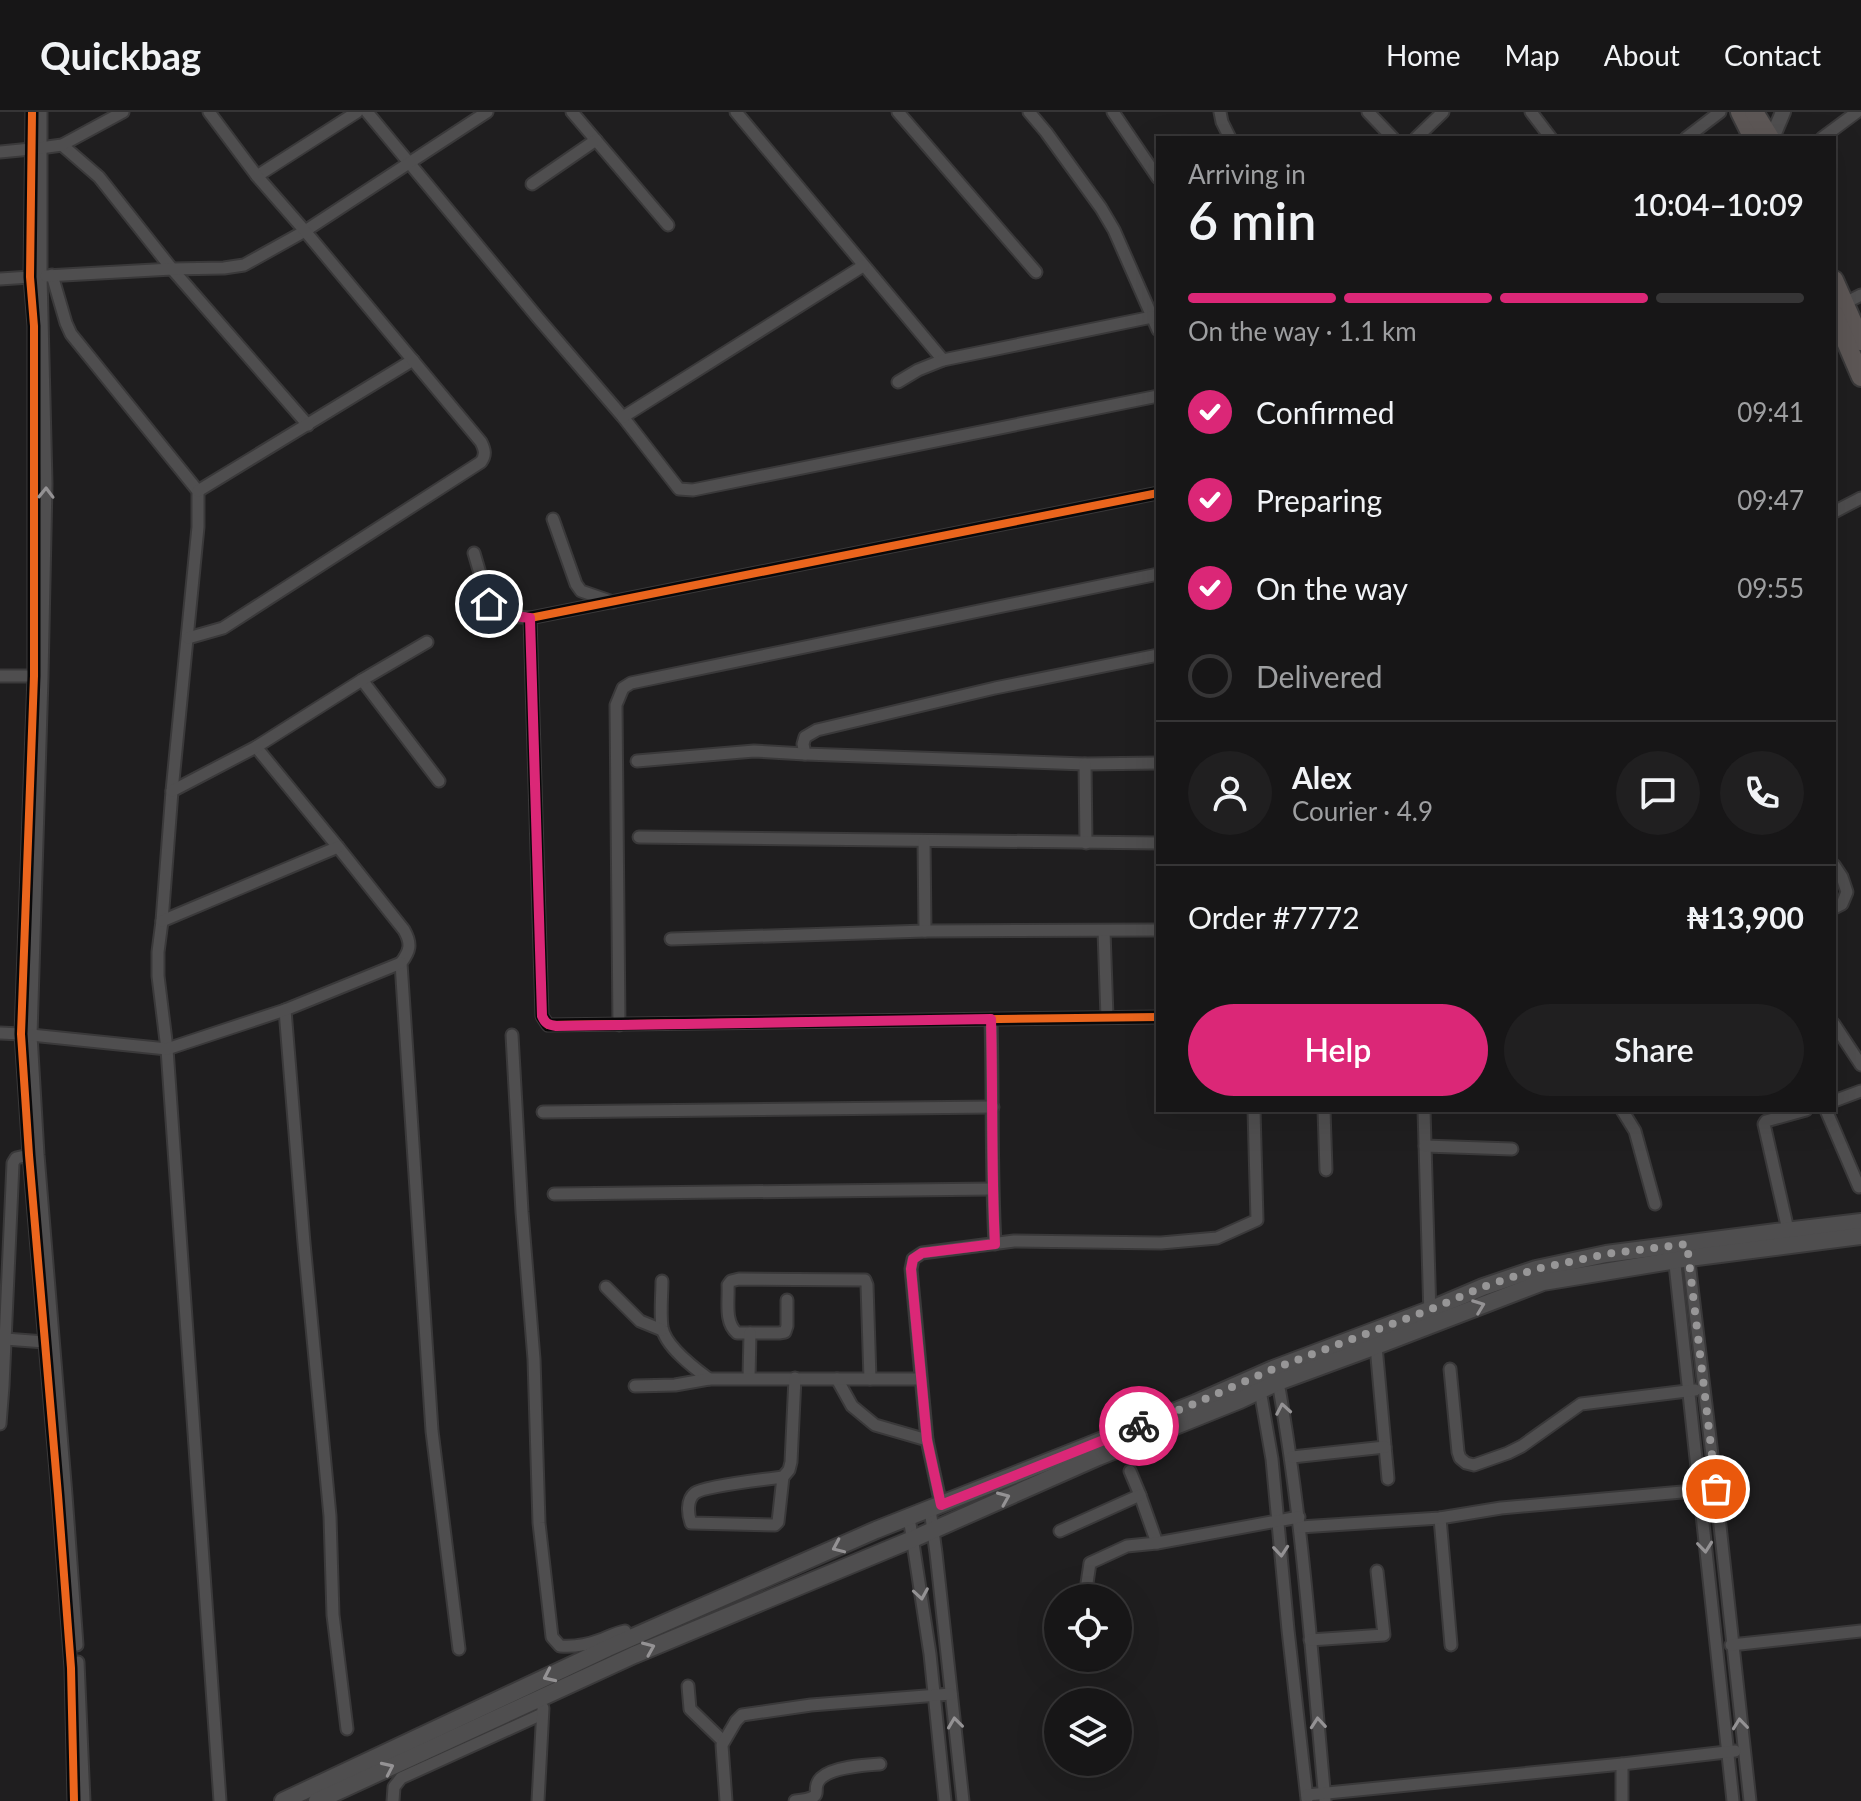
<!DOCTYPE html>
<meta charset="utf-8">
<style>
:root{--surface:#171617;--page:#201f20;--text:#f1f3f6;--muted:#9e9fa1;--line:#363536;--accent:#db2777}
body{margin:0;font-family:Lato,sans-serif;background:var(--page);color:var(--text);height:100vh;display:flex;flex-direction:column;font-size:30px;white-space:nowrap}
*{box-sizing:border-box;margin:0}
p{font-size:26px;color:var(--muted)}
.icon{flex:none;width:44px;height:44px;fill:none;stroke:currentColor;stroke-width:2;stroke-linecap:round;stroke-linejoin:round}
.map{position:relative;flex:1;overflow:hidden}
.panel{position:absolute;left:1156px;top:24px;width:680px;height:976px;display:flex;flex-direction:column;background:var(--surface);border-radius:0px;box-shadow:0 8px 32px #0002,0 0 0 2px var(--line)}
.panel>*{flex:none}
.tools{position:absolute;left:1044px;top:1472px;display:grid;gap:16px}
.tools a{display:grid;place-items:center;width:88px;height:88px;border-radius:50%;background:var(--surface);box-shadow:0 8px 32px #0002,0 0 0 2px var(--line);font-size:40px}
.pin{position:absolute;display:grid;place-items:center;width:68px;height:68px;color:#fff;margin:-34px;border:4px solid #fff;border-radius:50%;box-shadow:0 2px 8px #0007}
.courier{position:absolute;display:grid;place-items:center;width:80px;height:80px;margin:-40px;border:6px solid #db2777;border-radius:50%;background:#fff;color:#222;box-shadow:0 2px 10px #0007}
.headline em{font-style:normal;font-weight:600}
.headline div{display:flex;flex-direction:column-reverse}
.headline{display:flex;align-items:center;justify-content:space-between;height:136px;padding:0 32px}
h1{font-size:52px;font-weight:600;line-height:60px}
.bar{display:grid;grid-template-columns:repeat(4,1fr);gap:12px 8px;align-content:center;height:96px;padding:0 32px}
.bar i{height:10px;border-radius:6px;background:var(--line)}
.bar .active{background:var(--accent)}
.bar p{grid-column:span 4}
.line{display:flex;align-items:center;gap:20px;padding:0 32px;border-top:2px solid var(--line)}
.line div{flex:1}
.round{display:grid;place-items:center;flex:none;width:84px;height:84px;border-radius:42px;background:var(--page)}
ol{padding:0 32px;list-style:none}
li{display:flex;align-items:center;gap:24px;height:88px}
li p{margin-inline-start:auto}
li .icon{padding:8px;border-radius:50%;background:var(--accent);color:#fff;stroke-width:4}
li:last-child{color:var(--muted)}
li i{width:44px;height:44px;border:4px solid var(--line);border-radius:50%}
.button{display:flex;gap:16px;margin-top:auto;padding:16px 32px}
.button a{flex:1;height:92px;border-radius:48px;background:var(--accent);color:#fff;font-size:32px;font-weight:600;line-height:92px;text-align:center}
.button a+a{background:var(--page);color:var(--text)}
header{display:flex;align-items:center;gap:48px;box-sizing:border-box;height:112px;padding:0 40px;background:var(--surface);border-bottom:2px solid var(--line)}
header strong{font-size:38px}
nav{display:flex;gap:44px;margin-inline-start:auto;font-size:28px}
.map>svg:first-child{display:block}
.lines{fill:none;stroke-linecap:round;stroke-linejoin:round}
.minor-casing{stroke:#3a393a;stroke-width:15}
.tertiary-casing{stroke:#3a393a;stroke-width:18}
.secondary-casing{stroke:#3a393a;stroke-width:20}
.primary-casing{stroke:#3a393a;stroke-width:22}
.minor{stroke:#4f4e4f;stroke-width:11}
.tertiary{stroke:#4f4e4f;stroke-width:14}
.secondary{stroke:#4f4e4f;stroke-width:16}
.primary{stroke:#5d5756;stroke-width:18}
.cycleway-casing{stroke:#090809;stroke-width:13}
.cycleway{stroke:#eb651d;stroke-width:8}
.oneway{stroke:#949294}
.done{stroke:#979697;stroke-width:8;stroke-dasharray:0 14.4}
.route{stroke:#db2777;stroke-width:10}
</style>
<header>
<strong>Quickbag</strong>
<nav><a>Home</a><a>Map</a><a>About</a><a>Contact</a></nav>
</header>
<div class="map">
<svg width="1861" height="1689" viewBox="0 0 1861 1689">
<rect width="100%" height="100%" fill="#1f1e1f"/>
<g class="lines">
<g class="minor-casing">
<g id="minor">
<polyline points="32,0 30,165 34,214 34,564 21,922 29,1043 58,1383 71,1556 74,1689"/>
<polyline points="41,0 41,164 46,372 42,565 31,923 38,1043 66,1383 77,1533"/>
<polyline points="367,0 538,206 623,305 679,377 693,378 1158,284"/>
<polyline points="572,0 668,113"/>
<polyline points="736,0 943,248"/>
<polyline points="898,0 1036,160"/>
<polyline points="1029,0 1046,20 1101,96 1114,118 1158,218"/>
<polyline points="1113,0 1158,66"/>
<polyline points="1220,0 1222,10 1230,26"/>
<polyline points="1368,0 1393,26"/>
<polyline points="1531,0 1551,26"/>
<polyline points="1416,26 1443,0"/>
<polyline points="1686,26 1720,0"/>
<polyline points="1822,26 1857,0"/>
<polyline points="62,33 99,65 172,157 308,313"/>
<polyline points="40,36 62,33 123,0"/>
<polyline points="0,40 31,37"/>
<polyline points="257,64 357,0"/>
<polyline points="532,72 596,28"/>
<polyline points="52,163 66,211 71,222 198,379 198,415 172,679 162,809 158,840 158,864 167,937 220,1689"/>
<polyline points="46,164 172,157 224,156 244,153 305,119 487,0"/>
<polyline points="0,167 30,165"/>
<polyline points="1845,191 1861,183"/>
<polyline points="898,270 918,258 943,248 1152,205"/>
<polyline points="623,305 863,154"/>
<polyline points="198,379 413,248"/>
<polyline points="1158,381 530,506 542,904 548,913 1158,905"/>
<polyline points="1834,400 1861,386"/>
<polyline points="553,407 576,472 581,479 613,490"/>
<path d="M474,441l15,51c9,14 26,12 41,14"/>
<path d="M188,526l35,-10 258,-166c5,-7 4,-12 0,-20l-176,-211 -48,-55 -48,-64"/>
<polyline points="0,564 34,564"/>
<polyline points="362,568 439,669"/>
<path d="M256,635l82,100 66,83c8,14 6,21 -3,33l31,468 27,218"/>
<polyline points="805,642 803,632 805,625 817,618 995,576 1158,543"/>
<polyline points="637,649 754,639 805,642 1085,652 1158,651"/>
<polyline points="1085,652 1086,731"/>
<polyline points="172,679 256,635 362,568 427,530"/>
<polyline points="639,725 1158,731"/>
<polyline points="924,729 925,819"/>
<polyline points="1834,753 1842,765 1847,780 1842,792 1834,796"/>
<polyline points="162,809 338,735"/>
<polyline points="1104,819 1107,905"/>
<polyline points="671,827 925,819 1158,818"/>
<polyline points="285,898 304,1131 330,1404 333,1503 347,1617"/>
<path d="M991,907c2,75 0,150 4,225"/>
<polyline points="1834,912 1861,953"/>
<polyline points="619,913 616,593 623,576 631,571 1158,462"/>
<polyline points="0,921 21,922"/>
<polyline points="31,923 167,937 285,898 401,851"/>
<path d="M512,923l10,177 12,147 5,164 13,114 8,9c14,1 27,-1 40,-6 8,-3 15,-7 25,-9l3,8"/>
<polyline points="1834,989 1861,979"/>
<polyline points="1324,998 1326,1058"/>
<polyline points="1424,998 1430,1204"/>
<polyline points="1622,998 1635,1019 1655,1092"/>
<polyline points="1826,998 1859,1075"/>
<polyline points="543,1000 993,995"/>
<polyline points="1425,1034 1512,1037"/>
<polyline points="554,1082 992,1077"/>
<polyline points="1788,1118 1764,1012 1766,1009 1806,998"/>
<polyline points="1688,1141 1716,1377 1750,1689"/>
<polyline points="1674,1143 1733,1689"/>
<path d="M662,1169c0,14 -2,31 0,46 3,19 32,41 47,52"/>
<polyline points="606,1175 640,1209 662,1218"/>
<path d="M787,1188v26l-2,6 -6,1h-42c-13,-11 -8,-32 -9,-48l3,-4 8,-2 126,1 2,5 3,94"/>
<polyline points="5,1227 45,1230"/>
<polyline points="1376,1234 1388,1367"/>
<polyline points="1450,1257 1458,1340 1460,1346 1466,1351 1474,1353 1508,1341 1522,1334 1581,1292 1695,1278"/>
<polyline points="749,1266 750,1221"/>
<polyline points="837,1267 852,1294 875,1313 927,1328"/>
<path d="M1278,1270c25,138 34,279 47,418"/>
<polyline points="635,1274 675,1273 709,1267 920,1267"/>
<polyline points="1260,1278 1272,1347 1288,1518 1307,1687"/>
<polyline points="0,1312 3,1274 13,1051 16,1046 29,1043"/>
<polyline points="1292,1345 1385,1335"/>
<polyline points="1130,1359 1140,1383 1157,1431"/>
<path d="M783,1365c-16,2 -79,9 -88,16 -9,7 -7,22 -4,30l84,2 3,-3 5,-45 6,-7 2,-8 4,-84"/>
<polyline points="941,1393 927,1328 911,1157 913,1147 922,1141 1014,1129 1161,1131 1217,1126 1257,1108 1254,998"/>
<polyline points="930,1397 936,1441 963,1689"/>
<polyline points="909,1405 930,1542 945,1689"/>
<polyline points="1440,1406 1451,1533"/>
<polyline points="1300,1415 1440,1406 1501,1396 1716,1377"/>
<polyline points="1060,1419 1140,1383"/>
<polyline points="1086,1478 1090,1451 1127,1434 1157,1431 1299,1405"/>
<polyline points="1310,1528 1384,1523 1377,1459"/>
<polyline points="1731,1533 1861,1519"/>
<polyline points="78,1550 84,1689"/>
<polyline points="688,1574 690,1597 723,1629"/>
<polyline points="1622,1652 1622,1689"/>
<polyline points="1307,1683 1622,1652 1735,1639"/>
<polyline points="393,1689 394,1675 401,1666 542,1602"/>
<polyline points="538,1689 543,1596"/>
<polyline points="726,1689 722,1633 736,1609 742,1603 811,1593 951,1582"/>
<path d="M795,1689c35,-4 13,-10 26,-23 12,-11 43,-13 59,-14"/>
</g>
</g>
<g class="tertiary-casing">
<polyline id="tertiary" points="1772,26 1783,0"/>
</g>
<g class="secondary-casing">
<g id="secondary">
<polyline points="283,1689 608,1536 876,1418 1196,1291 1273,1257 1429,1198 1483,1175 1536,1157 1606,1142 1776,1120 1861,1110"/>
<polyline points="317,1689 634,1543 913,1427 1098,1345 1240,1288 1278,1270 1376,1234 1543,1170 1689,1146 1861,1124"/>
</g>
</g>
<g class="primary-casing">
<g id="primary">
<polyline points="1740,0 1753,26"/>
<polyline points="1754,0 1770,26"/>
<polyline points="1834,168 1861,229"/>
<polyline points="1834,202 1861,265"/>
</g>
</g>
<use href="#minor" class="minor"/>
<use href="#tertiary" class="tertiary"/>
<use href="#secondary" class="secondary"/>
<use href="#primary" class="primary"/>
<g class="cycleway-casing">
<g id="cycleway">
<polyline points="32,0 30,165 34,214 34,564 21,922 29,1043 58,1383 71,1556 74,1689"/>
<polyline points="1158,381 530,506 542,904 548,913 1158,905"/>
</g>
</g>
<use href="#cycleway" class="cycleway"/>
</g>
<defs><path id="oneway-chevron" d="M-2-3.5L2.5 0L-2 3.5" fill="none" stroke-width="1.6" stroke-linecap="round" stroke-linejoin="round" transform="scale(2)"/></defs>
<g class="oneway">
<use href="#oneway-chevron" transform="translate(46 381) rotate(-89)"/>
<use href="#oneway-chevron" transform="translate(1479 1194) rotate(-21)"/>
<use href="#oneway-chevron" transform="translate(1283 1297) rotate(-100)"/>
<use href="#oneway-chevron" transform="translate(1004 1386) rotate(-23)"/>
<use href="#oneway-chevron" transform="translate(838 1435) rotate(156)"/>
<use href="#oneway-chevron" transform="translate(1705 1435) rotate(84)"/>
<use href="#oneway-chevron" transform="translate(1281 1439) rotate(85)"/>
<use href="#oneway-chevron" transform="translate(921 1482) rotate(81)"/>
<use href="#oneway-chevron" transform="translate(649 1536) rotate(-23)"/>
<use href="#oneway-chevron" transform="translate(549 1564) rotate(155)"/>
<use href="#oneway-chevron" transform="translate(955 1611) rotate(-97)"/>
<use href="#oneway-chevron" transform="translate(1318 1611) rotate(-95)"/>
<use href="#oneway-chevron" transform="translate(1740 1612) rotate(-96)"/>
<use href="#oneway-chevron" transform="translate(388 1656) rotate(-25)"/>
</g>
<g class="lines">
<polyline class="done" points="1139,1314 1196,1291 1273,1257 1429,1198 1483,1175 1536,1157 1606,1142 1687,1132 1716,1377"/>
<path class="route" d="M489,492l10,10 31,4 12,398c3,7 6,9 14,10l435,-7c2,75 0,150 4,225l-73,9 -9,6 -2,10 16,171 14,65 198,-79"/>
</g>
</svg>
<div class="tools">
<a><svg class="icon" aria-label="locate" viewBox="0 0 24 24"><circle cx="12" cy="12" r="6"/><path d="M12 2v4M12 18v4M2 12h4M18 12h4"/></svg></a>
<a><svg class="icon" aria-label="layers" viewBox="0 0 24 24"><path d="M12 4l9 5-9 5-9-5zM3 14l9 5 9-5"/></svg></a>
</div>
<div class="pin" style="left:1716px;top:1377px;background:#ea580c"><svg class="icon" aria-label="bag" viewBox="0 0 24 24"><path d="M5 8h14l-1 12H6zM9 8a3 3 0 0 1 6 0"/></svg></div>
<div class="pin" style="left:489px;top:492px;background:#1f2937"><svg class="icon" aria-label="home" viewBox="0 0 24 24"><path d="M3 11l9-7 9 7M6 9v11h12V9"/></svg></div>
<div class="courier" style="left:1139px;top:1314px"><svg class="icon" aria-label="bike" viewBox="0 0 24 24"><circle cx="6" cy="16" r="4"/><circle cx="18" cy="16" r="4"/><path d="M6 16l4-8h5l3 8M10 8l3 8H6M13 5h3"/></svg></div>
<section class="panel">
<div class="headline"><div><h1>6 min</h1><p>Arriving in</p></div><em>10:04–10:09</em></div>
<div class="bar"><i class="active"></i><i class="active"></i><i class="active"></i><i></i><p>On the way · 1.1 km</p></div>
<ol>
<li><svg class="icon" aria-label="check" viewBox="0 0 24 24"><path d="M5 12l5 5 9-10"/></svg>Confirmed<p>09:41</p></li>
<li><svg class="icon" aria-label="check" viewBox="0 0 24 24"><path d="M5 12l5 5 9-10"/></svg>Preparing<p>09:47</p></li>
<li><svg class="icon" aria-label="check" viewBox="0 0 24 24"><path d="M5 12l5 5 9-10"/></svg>On the way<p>09:55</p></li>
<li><i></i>Delivered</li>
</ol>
<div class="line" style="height:144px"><a class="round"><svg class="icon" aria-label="person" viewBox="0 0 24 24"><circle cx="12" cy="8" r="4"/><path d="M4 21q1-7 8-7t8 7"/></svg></a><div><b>Alex</b><p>Courier · 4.9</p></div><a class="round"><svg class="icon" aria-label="chat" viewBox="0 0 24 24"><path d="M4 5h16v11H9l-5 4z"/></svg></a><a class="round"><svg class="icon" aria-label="phone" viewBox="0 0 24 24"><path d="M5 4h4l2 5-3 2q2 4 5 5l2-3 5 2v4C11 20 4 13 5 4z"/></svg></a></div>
<div class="line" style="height:104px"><div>Order #7772</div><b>₦13,900</b></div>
<div class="button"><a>Help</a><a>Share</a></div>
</section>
</div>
